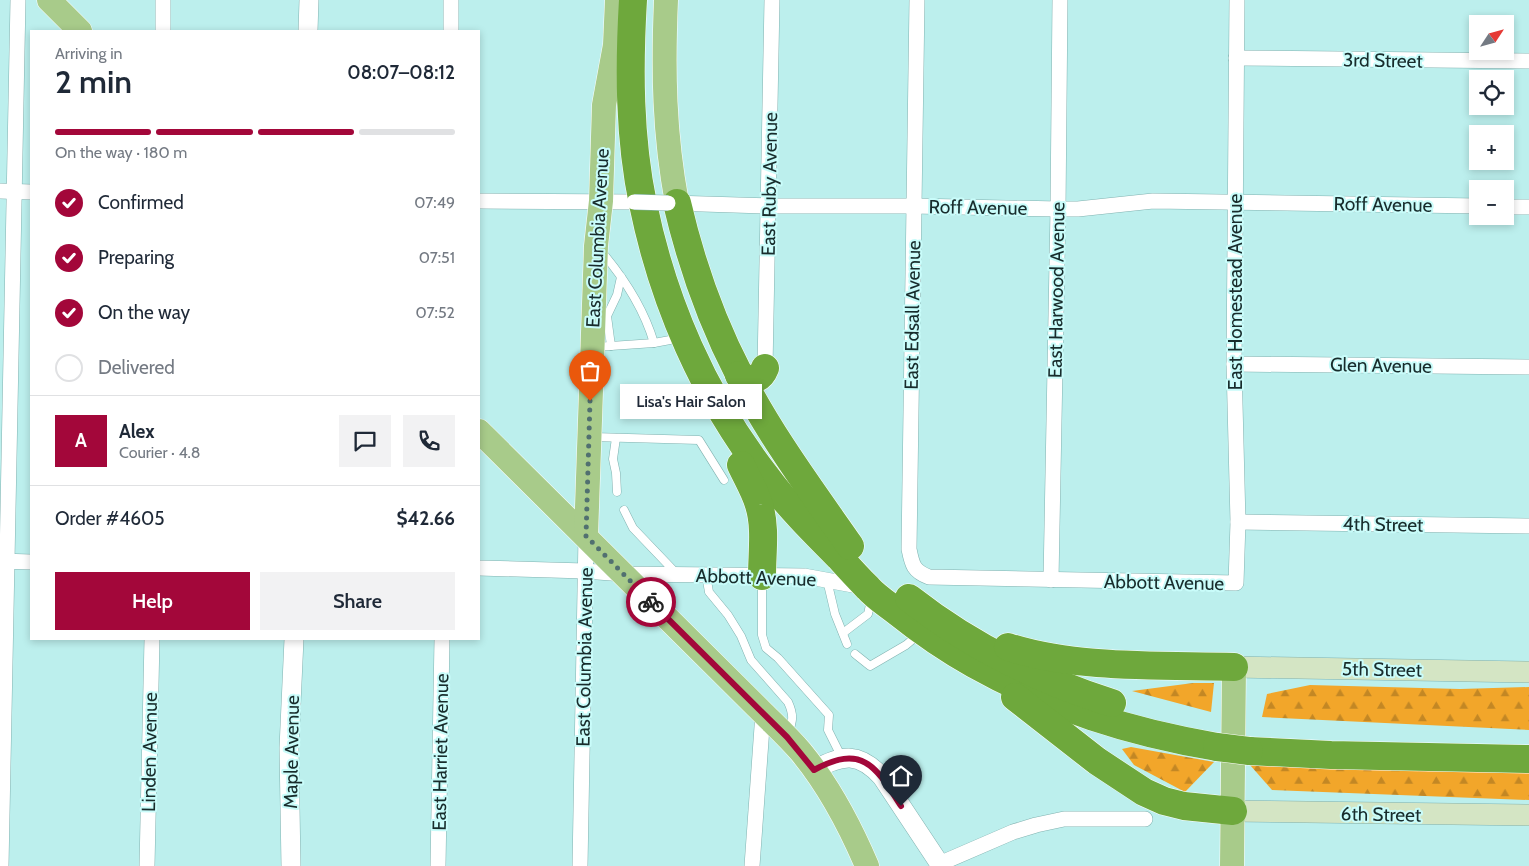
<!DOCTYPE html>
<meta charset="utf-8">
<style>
:root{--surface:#fff;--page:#f2f2f3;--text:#1f2937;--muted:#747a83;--line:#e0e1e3;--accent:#a3073a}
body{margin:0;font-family:Cabin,sans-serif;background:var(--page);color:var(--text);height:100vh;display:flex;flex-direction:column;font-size:19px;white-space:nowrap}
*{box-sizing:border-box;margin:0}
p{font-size:16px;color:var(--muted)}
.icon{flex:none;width:28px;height:28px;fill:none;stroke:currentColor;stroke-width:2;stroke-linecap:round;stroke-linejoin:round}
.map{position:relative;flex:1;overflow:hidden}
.side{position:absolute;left:30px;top:30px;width:450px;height:610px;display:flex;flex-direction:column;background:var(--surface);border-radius:0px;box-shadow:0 2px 8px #0003}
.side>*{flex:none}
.needle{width:32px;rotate:54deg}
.controls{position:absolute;left:1469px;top:15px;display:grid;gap:10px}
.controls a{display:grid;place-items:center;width:45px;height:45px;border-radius:0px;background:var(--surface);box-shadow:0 2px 8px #0003;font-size:25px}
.pin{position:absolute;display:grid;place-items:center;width:42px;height:42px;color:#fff;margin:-51px -21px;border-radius:50% 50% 50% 0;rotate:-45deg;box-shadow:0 0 5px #0007}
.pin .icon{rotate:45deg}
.courier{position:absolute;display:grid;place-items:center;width:50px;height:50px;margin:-25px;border:4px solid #a3073a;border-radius:50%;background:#fff;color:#222;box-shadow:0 1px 6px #0007}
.bubble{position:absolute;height:35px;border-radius:0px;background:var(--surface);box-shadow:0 2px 8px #0003;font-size:16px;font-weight:600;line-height:35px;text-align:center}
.overview em{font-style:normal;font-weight:600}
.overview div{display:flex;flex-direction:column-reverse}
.overview{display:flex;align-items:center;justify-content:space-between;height:85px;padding:0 25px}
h1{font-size:32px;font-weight:600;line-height:38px}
.bar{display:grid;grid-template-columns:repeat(4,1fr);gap:8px 5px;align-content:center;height:60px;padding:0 25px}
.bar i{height:6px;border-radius:4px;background:var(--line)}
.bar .current{background:var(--accent)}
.bar p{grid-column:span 4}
.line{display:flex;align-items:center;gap:12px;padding:0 25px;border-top:1px solid var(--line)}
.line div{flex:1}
.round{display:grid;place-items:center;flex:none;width:52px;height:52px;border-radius:0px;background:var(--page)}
ol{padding:0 25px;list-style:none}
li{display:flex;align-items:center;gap:15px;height:55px}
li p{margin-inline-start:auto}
li .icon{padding:5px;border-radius:50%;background:var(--accent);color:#fff;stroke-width:4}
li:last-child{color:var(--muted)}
li i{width:28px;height:28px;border:2px solid var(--line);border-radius:50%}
.action{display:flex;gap:10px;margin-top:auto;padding:10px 25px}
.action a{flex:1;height:58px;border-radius:0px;background:var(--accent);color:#fff;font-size:20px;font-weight:600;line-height:58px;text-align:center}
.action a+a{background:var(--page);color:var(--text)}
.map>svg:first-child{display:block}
.forest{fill:url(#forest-firs)}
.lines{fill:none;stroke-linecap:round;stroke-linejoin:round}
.service-casing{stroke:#81b2b0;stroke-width:9}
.minor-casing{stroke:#81b2b0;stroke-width:16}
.tertiary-casing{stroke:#81b2b0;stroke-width:20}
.secondary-casing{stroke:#81b2b0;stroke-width:22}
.primary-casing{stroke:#fff;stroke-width:25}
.motorway-casing{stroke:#fff;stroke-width:29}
.service{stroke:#fff;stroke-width:8}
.minor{stroke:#fff;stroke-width:15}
.tertiary{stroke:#fff;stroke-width:19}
.secondary{stroke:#d4e5c4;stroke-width:21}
.primary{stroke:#a8cb8a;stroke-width:24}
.motorway{stroke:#6ea83c;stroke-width:28}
.minor-bridge-casing{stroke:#81b2b0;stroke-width:16;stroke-linecap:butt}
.motorway-bridge-casing{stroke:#fff;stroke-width:29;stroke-linecap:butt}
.minor-bridge{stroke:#fff;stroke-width:15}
.motorway-bridge{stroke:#6ea83c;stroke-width:28}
.done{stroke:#517070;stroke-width:5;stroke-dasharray:0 9}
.route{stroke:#a3073a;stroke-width:6}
.labels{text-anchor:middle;stroke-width:4;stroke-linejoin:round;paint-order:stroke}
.street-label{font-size:19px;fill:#182c2c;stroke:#c9fcfa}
</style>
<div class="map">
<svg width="1529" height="866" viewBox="0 0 1529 866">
<defs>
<pattern id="forest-firs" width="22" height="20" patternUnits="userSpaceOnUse" patternTransform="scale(1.25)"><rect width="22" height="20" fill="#f2a62a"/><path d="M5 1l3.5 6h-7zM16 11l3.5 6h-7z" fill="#c38724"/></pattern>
</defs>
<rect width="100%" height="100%" fill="#bcefed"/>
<g class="forest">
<polygon points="1193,683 1214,683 1211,712 1132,691"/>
<polygon points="1310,685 1460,689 1529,687 1529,730 1262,717 1267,694"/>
<polygon points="1131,747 1214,762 1185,792 1134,765 1122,749"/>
<polygon points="1250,765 1529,773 1529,800 1272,790"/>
</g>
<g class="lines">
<g class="service-casing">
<g id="service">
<path d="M601,251c23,27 43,58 53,92"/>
<polyline points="611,346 607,316 617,295 621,277"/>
<polyline points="596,347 654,343 670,340"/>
<polyline points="593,437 699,440 724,480"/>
<polyline points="616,438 613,459 616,473 617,492"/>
<polyline points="624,510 633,528 676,573"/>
<path d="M706,575l3,17 19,23 13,21 10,24 37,42c6,13 5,19 0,32"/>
<polyline points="762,579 762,635 766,648 778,658 829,715 828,730 842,758"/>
<polyline points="827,580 835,614 847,644"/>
<polyline points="843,633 868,614 871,600"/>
<polyline points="855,654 870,666 906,645 919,634"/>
</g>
</g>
<g class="minor-casing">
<g id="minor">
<path d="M917,0l-8,549c3,15 4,22 20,28l307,6 2,-61 -4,-158 3,-364"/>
<polyline points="163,31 163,0"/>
<polyline points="451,31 451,0"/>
<polyline points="1236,58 1529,61"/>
<polyline points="0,191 31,192"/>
<polyline points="479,201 634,202"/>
<polyline points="672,203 768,206 914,206 1058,209 1078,209 1153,201 1478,206"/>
<polyline points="1505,207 1529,207"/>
<polyline points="1234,364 1529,367"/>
<polyline points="765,368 772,0"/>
<polyline points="1238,522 1529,526"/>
<polyline points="0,561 31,562"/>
<polyline points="479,568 585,571 624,574 804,576 853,585"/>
<polyline points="1051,580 1058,209 1060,0"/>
<polyline points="939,864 1013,832 1036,825 1064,819 1145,819"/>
<polyline points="1,866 18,0"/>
<polyline points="147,866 152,639"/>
<polyline points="438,866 442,639"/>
<polyline points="580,866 586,536"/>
<polyline points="752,866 763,713"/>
</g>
</g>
<g class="tertiary-casing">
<g id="tertiary">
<polyline points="308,31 309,0"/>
<path d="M814,770c29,-16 45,-18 68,7l59,89"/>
<polyline points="291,866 289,748 294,639"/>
</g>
</g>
<g class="secondary-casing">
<g id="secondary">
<polyline points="1234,667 1529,672"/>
<polyline points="1233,811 1529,815"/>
</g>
</g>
<g class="primary-casing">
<g id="primary">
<polyline points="49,0 80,31"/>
<path d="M666,0c-3,71 -2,133 11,203"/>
<path d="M479,431l284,282c13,13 26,25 38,39 28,34 49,74 66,114"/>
<polyline points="586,536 596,246 601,201 604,105 615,45 617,0"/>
<polyline points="1232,866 1234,667"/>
</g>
</g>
<g class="motorway-casing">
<g id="motorway">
<path d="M633,0c-4,68 -4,137 10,204 20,98 61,192 122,271 22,30 48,56 74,82 9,10 19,21 29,31 8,9 19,16 28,23 25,20 51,38 78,53 79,44 155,68 243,83"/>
<path d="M677,203c14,60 34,117 62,171 31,61 72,116 111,172"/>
<path d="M739,375c11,6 21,6 26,-7"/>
<path d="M741,465c6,13 14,26 18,40 7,22 3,48 3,71"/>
<path d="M909,598c60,47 130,82 203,105"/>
<path d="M1008,647c68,22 154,18 226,20"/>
<polyline points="1015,697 1097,761 1144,792 1164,801 1184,806 1233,811"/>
<polyline points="1249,751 1331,755 1529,759"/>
</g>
</g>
<use href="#service" class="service"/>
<use href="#minor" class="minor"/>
<use href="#tertiary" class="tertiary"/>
<use href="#secondary" class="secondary"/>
<use href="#primary" class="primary"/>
<use href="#motorway" class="motorway"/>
<g class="minor-bridge-casing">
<polyline id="minor-bridge" points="634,202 668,203"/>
</g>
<g class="motorway-bridge-casing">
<polyline id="motorway-bridge" points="1217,747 1249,751"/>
</g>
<use href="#minor-bridge" class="minor-bridge"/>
<use href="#motorway-bridge" class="motorway-bridge"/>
</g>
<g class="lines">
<polyline class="done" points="590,401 586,536 651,602"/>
<path class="route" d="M651,602l136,135 27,33c49,-27 62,-3 87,36"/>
</g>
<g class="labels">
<g class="street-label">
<text transform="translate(1383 60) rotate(1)" y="7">3rd Street</text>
<text transform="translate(769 184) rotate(-89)" y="7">East Ruby Avenue</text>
<text transform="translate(1383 204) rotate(1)" y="7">Roff Avenue</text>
<text transform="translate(978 207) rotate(1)" y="7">Roff Avenue</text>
<text transform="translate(597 238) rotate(-87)" y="7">East Columbia Avenue</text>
<text transform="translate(1056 290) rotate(-89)" y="7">East Harwood Avenue</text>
<text transform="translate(1235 292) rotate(-90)" y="7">East Homestead Avenue</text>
<text transform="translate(912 315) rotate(-89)" y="7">East Edsall Avenue</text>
<text transform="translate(1381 365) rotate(1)" y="7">Glen Avenue</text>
<text transform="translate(1383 524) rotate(1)" y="7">4th Street</text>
<text transform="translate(756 577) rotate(2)" y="7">Abbott Avenue</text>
<text transform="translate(1164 582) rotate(1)" y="7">Abbott Avenue</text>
<text transform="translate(584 657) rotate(-89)" y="7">East Columbia Avenue</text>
<text transform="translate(1382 669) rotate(1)" y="7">5th Street</text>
<text transform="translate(149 752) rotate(-89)" y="7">Linden Avenue</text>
<text transform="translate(291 752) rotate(-89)" y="7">Maple Avenue</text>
<text transform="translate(440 752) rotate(-89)" y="7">East Harriet Avenue</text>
<text transform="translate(1381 814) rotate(1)" y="7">6th Street</text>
</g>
</g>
</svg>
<div class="controls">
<a><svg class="needle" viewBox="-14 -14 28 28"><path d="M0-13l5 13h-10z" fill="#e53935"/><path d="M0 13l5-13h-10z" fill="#747a83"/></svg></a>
<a><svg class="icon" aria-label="locate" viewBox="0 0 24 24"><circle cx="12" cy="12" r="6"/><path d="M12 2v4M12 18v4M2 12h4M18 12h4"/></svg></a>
<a>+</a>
<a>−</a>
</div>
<div class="pin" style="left:590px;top:401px;background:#ea580c"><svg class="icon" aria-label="bag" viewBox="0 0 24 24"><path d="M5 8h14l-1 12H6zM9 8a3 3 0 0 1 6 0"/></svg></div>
<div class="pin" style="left:901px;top:806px;background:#1f2937"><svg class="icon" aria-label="home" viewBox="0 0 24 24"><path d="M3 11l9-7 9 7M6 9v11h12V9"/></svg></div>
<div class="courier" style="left:651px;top:602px"><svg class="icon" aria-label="bike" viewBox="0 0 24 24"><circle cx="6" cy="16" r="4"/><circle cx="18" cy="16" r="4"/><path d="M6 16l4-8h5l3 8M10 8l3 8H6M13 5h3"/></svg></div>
<div class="bubble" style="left:620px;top:384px;width:142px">Lisa's Hair Salon</div>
<section class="side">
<div class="overview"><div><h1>2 min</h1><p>Arriving in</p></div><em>08:07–08:12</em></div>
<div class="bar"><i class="current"></i><i class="current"></i><i class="current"></i><i></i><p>On the way · 180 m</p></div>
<ol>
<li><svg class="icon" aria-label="check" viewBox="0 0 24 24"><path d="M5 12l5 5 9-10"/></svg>Confirmed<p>07:49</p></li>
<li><svg class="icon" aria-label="check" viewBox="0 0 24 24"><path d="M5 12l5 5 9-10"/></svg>Preparing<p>07:51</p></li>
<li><svg class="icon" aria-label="check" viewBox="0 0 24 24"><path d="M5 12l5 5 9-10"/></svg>On the way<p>07:52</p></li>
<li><i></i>Delivered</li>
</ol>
<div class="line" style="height:90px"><b class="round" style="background:var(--accent);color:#fff">A</b><div><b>Alex</b><p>Courier · 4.8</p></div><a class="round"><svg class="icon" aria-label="chat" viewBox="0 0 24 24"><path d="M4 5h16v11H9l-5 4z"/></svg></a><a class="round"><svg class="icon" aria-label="phone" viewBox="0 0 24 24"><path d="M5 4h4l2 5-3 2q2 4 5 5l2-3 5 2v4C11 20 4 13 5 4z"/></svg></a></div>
<div class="line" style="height:65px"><div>Order #4605</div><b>$42.66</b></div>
<div class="action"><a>Help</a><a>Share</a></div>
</section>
</div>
